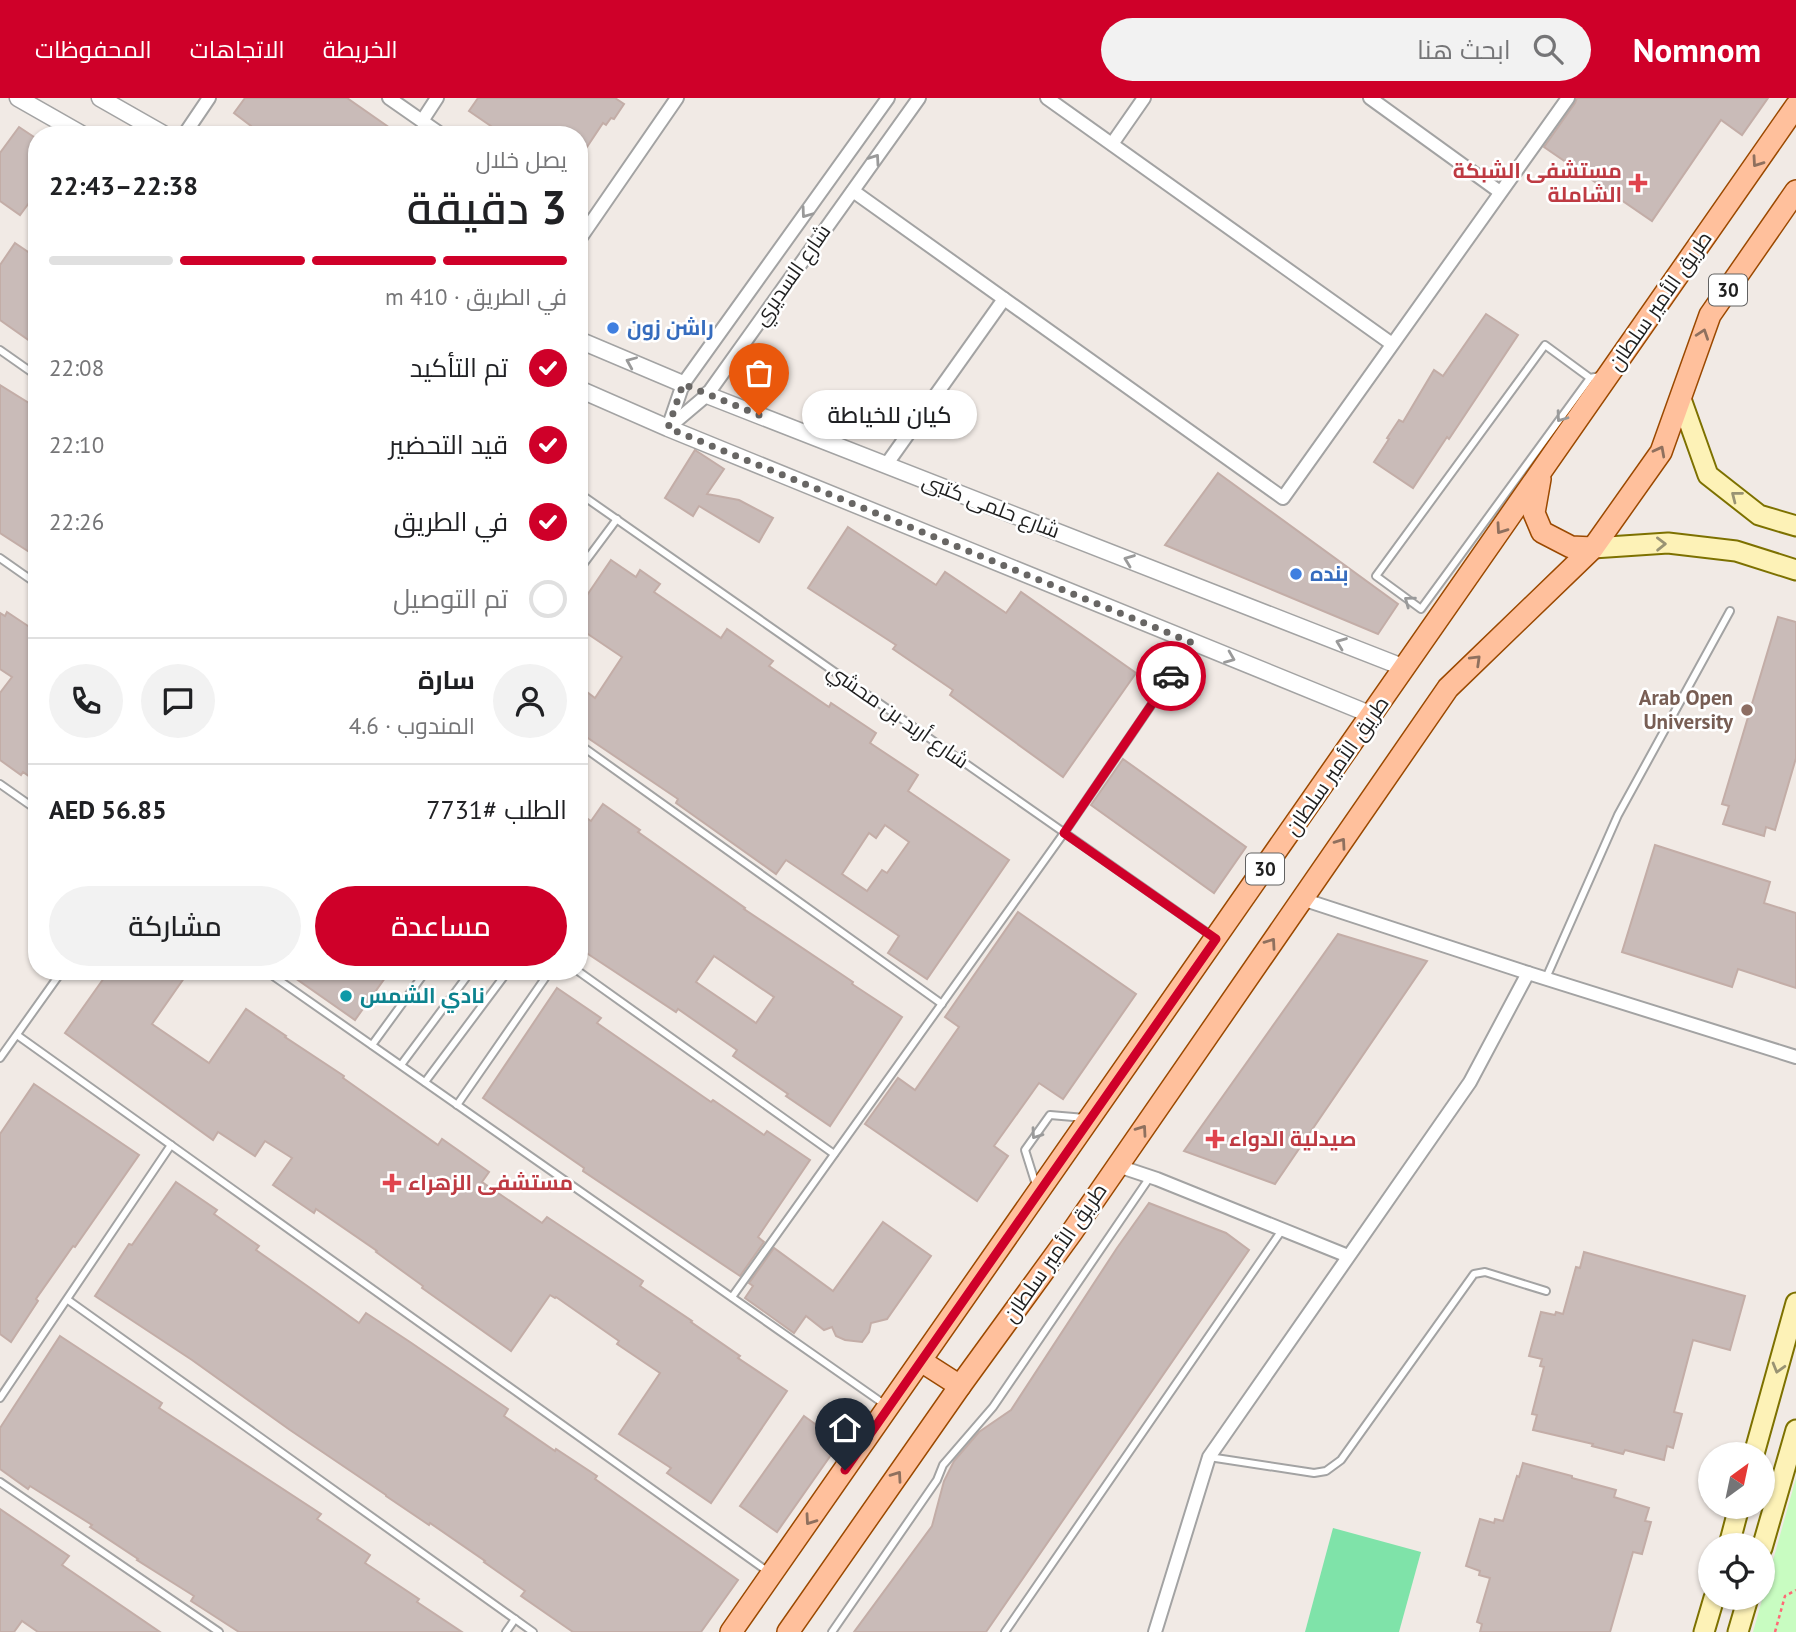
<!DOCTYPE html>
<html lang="ar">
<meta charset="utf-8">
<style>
:root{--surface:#fff;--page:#f2f2f2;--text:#202124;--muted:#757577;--line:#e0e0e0;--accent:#cf0029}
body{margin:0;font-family:"PT Sans",Cairo,sans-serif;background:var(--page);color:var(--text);direction:rtl;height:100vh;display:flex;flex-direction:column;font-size:26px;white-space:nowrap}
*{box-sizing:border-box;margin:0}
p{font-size:23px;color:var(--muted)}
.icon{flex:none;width:38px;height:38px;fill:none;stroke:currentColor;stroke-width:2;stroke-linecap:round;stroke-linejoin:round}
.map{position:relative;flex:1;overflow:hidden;direction:ltr}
.sheet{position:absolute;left:28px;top:28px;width:560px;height:854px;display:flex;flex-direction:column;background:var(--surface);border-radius:28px;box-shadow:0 2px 5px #0004;direction:rtl}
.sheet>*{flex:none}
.needle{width:46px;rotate:33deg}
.tools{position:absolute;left:1698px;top:1344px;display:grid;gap:14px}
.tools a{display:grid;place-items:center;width:77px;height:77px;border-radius:50%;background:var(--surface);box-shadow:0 2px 5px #0004;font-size:35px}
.pin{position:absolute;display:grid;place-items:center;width:60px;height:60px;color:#fff;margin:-72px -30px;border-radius:50% 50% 50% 0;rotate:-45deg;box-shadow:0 0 7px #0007}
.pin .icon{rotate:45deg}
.courier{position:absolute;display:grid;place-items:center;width:70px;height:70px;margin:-35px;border:5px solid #cf0029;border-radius:50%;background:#fff;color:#222;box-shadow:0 2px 9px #0007}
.bubble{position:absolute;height:49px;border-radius:24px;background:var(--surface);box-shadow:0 2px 5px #0004;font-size:23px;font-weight:600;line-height:49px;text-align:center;direction:rtl}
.headline em{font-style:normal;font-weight:600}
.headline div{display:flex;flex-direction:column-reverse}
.headline{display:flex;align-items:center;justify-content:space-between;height:119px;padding:0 21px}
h1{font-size:46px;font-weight:600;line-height:52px}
.bar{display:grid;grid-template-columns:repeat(4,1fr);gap:10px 7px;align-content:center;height:84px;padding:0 21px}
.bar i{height:9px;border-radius:5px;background:var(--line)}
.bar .active{background:var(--accent)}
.bar p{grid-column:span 4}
.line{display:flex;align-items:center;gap:18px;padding:0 21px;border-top:2px solid var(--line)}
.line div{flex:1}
.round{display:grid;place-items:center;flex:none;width:74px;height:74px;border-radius:37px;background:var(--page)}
ol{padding:0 21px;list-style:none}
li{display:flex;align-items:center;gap:21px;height:77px}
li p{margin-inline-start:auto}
li .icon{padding:7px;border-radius:50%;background:var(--accent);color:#fff;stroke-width:4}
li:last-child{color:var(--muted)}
li i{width:38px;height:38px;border:4px solid var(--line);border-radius:50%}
.cta{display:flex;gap:14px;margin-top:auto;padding:14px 21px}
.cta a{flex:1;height:80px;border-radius:42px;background:var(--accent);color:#fff;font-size:28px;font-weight:600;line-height:80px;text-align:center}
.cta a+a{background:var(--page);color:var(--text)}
header{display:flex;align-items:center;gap:42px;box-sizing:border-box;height:98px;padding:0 35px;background:var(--accent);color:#fff}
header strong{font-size:33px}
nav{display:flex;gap:38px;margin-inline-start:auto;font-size:24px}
.search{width:490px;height:63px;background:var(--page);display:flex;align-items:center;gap:18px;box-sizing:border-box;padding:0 24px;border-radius:38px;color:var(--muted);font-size:26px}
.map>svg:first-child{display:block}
.park{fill:#c8fcc1}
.pitch{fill:#7fe3a9}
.building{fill:#c9bbb8;stroke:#c3ada7;stroke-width:2;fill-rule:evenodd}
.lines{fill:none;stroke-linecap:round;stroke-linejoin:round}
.service-casing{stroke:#a3a3a3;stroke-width:10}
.minor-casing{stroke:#a3a3a3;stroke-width:16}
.tertiary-casing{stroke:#a3a3a3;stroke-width:19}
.secondary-casing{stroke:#7d7100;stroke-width:23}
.primary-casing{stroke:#9b4900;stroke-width:24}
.path{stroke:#ff6876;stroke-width:2.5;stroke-dasharray:3.5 3.5;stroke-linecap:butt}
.service{stroke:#fff;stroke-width:6}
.minor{stroke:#fff;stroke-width:12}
.tertiary{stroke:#fff;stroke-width:16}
.secondary{stroke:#fdf2b7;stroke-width:19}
.primary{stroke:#ffc09c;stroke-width:21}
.oneway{stroke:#9a9a9a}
.oneway2{stroke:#8f705e}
.oneway3{stroke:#999373}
.done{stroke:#686664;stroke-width:7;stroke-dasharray:0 12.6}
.route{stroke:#cf0029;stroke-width:9}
.health-dot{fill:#e0444e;stroke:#fff;stroke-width:2.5}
.shop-dot{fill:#3f7fe0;stroke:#fff;stroke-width:2.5}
.education-dot{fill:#8d6e63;stroke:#fff;stroke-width:2.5}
.culture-dot{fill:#0f9aa8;stroke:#fff;stroke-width:2.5}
.labels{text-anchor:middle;stroke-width:5;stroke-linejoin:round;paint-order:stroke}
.shield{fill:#fff;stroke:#626262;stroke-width:2}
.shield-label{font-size:19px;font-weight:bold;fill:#1f1f1f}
.health-label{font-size:21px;font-weight:bold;fill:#be3a42;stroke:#fff;text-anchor:start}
.street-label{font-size:21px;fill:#1f1f1f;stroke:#fff}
.shop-label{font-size:21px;font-weight:bold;fill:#366cbe;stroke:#fff;text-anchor:start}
.education-label{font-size:21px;font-weight:bold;fill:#785e54;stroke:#fff;text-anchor:end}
.culture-label{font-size:21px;font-weight:bold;fill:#0d838f;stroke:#fff;text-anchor:start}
</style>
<header>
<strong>Nomnom</strong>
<div class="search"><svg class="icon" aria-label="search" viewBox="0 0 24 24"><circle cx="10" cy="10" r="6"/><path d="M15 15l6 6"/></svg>ابحث هنا</div>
<nav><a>الخريطة</a><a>الاتجاهات</a><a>المحفوظات</a></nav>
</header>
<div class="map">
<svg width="1796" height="1534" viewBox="0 0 1796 1534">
<rect width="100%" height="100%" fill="#f1eae5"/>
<polygon class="park" points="1796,1380 1796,1534 1753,1534"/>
<polygon class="pitch" points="1333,1430 1421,1454 1399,1534 1305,1534"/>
<g class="building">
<polygon points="245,0 347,0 400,37 263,37 234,15"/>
<polygon points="478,0 615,0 624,6 614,21 611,20 606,27 603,25 579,61 579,37 504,37 469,13"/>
<polygon points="1577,0 1768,0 1742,37 1721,22 1652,123 1544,49 1575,5"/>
<polygon points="19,29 37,41 37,94 20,117 0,103 0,55"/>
<polygon points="15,145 37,160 37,248 0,222 0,167"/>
<polygon points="1486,216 1518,237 1449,341 1447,339 1413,390 1374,364 1389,341 1387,340 1399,322 1403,324 1434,272 1443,278"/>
<polygon points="0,287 37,310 37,459 0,435"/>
<polygon points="695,352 724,371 707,396 739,402 773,420 759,444 699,408 693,418 665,400"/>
<polygon points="1218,375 1398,506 1378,536 1165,447"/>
<polygon points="848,429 936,487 945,474 1006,515 1021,494 1136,575 1063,679 950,597 953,592 893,551 896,547 808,490"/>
<path d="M611,462l25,17 4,-7 20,14 -6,8 67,46 6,-9 46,32 -4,5 60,41 2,-4 45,30 -6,10 48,32 -10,16 101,69 -82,119 -39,-26 11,-17 -113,-76 -10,14 -100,-71 2,-4 -99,-67v-46l16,12 27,-41 -43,-29v-21zM885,727l24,17 -22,31 -5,-3 -15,21 -25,-17 27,-41 7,5z"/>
<polygon points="7,514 37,534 37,684 23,674 21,677 0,662 0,595 12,579 0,571 0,515 5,518"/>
<polygon points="1778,519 1796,524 1796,660 1775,732 1766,729 1764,738 1723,726 1729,708 1722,706"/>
<polygon points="1123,661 1246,749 1214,795 1091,707"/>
<path d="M603,706l37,26 -2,2 107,76 -1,1 109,73 -1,2 50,33 -72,109 -44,-30 2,-2 -55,-38 4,-6 -59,-41 -2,3 -97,-64v-135l12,8zM714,858l60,41 -18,26 -60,-41z"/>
<polygon points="1655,747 1770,784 1764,805 1796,815 1796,890 1738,871 1732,889 1622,854"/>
<polygon points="1018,814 1136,896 1063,1001 1039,985 994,1048 1008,1058 977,1103 865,1026 898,980 915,992 959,929 945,919"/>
<polygon points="1338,836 1427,863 1275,1086 1184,1053"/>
<polygon points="109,873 189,873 152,926 209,965 246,911 286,938 285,939 344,978 343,980 438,1047 442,1041 489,1074 482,1084 542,1125 547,1119 643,1183 640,1188 692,1223 691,1224 740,1258 738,1260 787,1293 711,1405 667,1375 671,1370 619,1336 660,1275 617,1246 619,1243 556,1199 555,1200 550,1197 511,1253 422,1190 423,1188 376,1154 377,1153 316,1111 314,1115 273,1087 292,1060 265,1043 255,1058 218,1034 213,1042 65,935"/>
<polygon points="285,873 390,873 355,922"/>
<polygon points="557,890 601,920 597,925 711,1004 713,1002 764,1037 767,1033 810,1062 758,1139 764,1144 740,1178 583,1073 584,1070 483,1000"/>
<polygon points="34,986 139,1057 75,1149 73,1148 36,1201 38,1203 11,1244 0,1236 0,1036"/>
<polygon points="176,1084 217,1112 214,1116 259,1148 256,1152 313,1192 359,1225 366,1215 410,1244 508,1311 504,1318 555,1353 556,1351 597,1378 595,1381 738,1482 701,1534 573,1534 521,1498 525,1493 484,1464 485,1463 430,1425 429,1427 386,1398 386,1397 290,1332 192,1262 95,1198 129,1146 132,1147"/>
<polygon points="1149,1105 1226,1135 1249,1152 986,1534 854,1534 932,1428 944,1383 954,1363 979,1334 1011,1312 1117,1150"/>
<polygon points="883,1124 931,1158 887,1221 871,1225 869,1234 862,1244 845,1242 836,1238 832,1229 824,1232 806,1218 794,1235 745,1200 753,1188 749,1185 774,1150 833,1193"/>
<polygon points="1584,1154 1745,1198 1730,1252 1693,1242 1674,1314 1682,1316 1673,1350 1667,1348 1664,1362 1625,1352 1623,1356 1592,1348 1593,1346 1533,1332 1537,1317 1532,1316 1544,1269 1540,1268 1542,1261 1529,1258 1541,1214 1555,1217 1556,1214 1563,1216 1576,1169 1580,1170"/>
<polygon points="60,1238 162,1305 159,1310 321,1416 317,1421 370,1457 365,1465 419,1501 417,1504 462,1534 239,1534 191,1503 194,1498 137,1462 138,1461 90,1429 92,1427 30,1388 28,1391 0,1371 0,1330"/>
<polygon points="804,1318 840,1344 777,1434 740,1408"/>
<polygon points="1523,1365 1572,1378 1572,1380 1616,1392 1614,1399 1649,1410 1645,1423 1651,1424 1642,1456 1633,1454 1610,1534 1480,1534 1482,1526 1477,1524 1490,1480 1479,1477 1480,1473 1466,1468 1480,1421 1494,1425 1495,1421 1503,1423 1517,1378 1519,1379"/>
<polygon points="0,1411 69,1458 62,1467 160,1534 38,1534 22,1523 14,1534 0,1534"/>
</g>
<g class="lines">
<g class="service-casing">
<g id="service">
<polyline points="0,252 37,278"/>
<polyline points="1590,280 1545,247 1376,478 1421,511 1590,280 1600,278"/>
<polyline points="579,395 1212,838"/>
<polyline points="0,460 37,486"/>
<polyline points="579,472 617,421"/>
<polyline points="579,646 942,906"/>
<polyline points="0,686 37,712"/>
<polyline points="266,873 884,1306"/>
<polyline points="578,873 834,1056"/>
<polyline points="1546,880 1618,717 1730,513"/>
<polyline points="17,937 767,1473"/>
<polyline points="372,947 426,873"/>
<polyline points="0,960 62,873"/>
<polyline points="401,967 471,873"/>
<polyline points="425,984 508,873"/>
<polyline points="457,1007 550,873"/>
<polyline points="1036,1087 1025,1052 1050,1017 1085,1020"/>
<polyline points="732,1199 1064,735 1193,546"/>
<polyline points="68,1202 533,1534"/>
<polyline points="0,1300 171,1047"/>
<polyline points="1209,1359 1314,1375 1326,1373 1341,1362 1474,1176 1485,1174 1546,1193"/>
<polyline points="0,1384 219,1534"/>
<polyline points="506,1534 515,1521"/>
<polyline points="832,1534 937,1382 943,1367 993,1309 1150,1079"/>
<polyline points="1005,1534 1282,1132"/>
</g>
</g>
<g class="minor-casing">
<g id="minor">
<polyline points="389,0 442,37"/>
<polyline points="1047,0 1392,246"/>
<polyline points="1370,0 1500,94"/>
<polyline points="422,23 437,0"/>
<polyline points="184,37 209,0"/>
<polyline points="1112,46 1144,0"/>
<polyline points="853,93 1283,400 1568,0"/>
<polyline points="579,142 677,0"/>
<polyline points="669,327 683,286 888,0"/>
<polyline points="668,330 707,297 919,0"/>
<polyline points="886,367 1004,201"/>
<polyline points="1302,801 1528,875 1796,959"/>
<polyline points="1118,1068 1157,1081 1348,1158"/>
<polyline points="1155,1534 1209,1359 1470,984 1528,875"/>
</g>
</g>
<g class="tertiary-casing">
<g id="tertiary">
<polyline points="18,0 83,37"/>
<polyline points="100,0 165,37"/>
<polyline points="579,242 683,286"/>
<polyline points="579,291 668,330 1372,617"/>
<polyline points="707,297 1405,570"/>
</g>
</g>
<g class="secondary-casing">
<g id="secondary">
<polyline points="1681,301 1708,377 1759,417 1796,428"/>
<polyline points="1593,450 1668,445 1736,453 1796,472"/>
<polyline points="1754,1356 1796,1205"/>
<polyline points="1729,1447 1739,1409"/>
<polyline points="1762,1450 1796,1332"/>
<polyline points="1704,1534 1714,1500"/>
<polyline points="1738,1534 1748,1500"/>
</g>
</g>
<g class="primary-casing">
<g id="primary">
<polyline points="1540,381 1534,415 1542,434 1571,449 1593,450"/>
<polyline points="921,1263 960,1288"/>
<polyline points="731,1534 1796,8"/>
<polyline points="788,1534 960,1288 1072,1134 1448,590 1593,450 1661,354 1710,217 1796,93"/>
</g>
</g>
<polyline class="path" points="1775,1534 1785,1498 1796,1492"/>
<use href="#service" class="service"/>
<use href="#minor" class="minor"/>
<use href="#tertiary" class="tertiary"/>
<use href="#secondary" class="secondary"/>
<use href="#primary" class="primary"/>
</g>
<defs><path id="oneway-chevron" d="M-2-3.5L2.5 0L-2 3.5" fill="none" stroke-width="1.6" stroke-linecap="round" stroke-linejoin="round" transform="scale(1.75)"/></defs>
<g class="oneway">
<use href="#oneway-chevron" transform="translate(875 61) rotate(-55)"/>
<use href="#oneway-chevron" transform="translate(806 115) rotate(126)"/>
<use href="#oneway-chevron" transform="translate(631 264) rotate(-157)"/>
<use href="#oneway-chevron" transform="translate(1561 319) rotate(126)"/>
<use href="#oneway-chevron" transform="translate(1129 462) rotate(-159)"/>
<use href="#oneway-chevron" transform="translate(1409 503) rotate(-144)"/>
<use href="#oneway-chevron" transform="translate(1341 545) rotate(-159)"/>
<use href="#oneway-chevron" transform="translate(1230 560) rotate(22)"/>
<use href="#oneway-chevron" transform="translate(1036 1036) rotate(125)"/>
</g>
<g class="oneway2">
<use href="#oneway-chevron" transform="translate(1757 64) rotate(125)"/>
<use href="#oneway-chevron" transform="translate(1703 236) rotate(-71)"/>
<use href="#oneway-chevron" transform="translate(1660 353) rotate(-62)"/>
<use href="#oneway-chevron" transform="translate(1501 431) rotate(125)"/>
<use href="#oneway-chevron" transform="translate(1476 562) rotate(-44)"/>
<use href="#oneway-chevron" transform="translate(1341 745) rotate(-55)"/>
<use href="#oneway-chevron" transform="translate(1271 845) rotate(-55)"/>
<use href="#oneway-chevron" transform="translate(1142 1032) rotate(-55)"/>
<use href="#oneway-chevron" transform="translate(897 1378) rotate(-55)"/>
<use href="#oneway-chevron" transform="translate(810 1422) rotate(125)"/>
</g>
<g class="oneway3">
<use href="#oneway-chevron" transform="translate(1736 398) rotate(-142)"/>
<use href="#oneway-chevron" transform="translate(1661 446) rotate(-1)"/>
<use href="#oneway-chevron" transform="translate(1778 1270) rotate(106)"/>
</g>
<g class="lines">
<polyline class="done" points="759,317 683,286 668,330 1193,545 1171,578"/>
<polyline class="route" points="845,1372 1216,841 1064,735 1171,578"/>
</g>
<g class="health-dot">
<path d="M1634.5 74.5h7v7h7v7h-7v7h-7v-7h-7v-7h7z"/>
<path d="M1211.5 1030.5h7v7h7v7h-7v7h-7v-7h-7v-7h7z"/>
<path d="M388.5 1074.5h7v7h7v7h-7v7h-7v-7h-7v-7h7z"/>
</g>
<g class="shop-dot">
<circle cx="613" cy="230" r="7"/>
<circle cx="1296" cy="476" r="7"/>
</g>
<circle class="education-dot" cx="1747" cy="612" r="7"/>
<circle class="culture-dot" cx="346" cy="898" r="7"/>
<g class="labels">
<g class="shield">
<rect x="1709" y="176.5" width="38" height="31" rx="5"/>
<rect x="1246" y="755.5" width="38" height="31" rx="5"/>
</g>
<g class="shield-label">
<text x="1728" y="199">30</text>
<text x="1265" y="778">30</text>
</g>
<g class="health-label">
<text x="1622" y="80" text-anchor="end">مستشفى الشبكة<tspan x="1622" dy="24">الشاملة</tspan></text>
<text x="1229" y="1048">صيدلية الدواء</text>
<text x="408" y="1092">مستشفى الزهراء</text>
</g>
<g class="street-label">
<text transform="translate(792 177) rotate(-55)" y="7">شارع السديري</text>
<text transform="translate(1660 203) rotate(-55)" y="7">طريق الأمير سلطان</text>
<text transform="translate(991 408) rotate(21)" y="7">شارع حلمى كتبى</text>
<text transform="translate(898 618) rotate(35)" y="7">شارع أربد بن محشي</text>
<text transform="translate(1337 668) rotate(-55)" y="7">طريق الأمير سلطان</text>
<text transform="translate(1055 1155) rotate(-55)" y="7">طريق الأمير سلطان</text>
</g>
<g class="shop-label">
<text x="627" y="237">راشن زون</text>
<text x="1310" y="483">بنده</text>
</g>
<g class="education-label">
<text x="1733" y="607">Arab Open<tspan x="1733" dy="24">University</tspan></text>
</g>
<g class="culture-label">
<text x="360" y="905">نادي الشمس</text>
</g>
</g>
</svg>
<div class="tools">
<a><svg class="needle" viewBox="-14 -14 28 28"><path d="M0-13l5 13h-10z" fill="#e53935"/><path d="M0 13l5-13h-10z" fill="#757577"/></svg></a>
<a><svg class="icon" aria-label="locate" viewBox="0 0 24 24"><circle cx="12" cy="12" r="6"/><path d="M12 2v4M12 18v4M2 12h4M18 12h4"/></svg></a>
</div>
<div class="pin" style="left:759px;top:317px;background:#ea580c"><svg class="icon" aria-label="bag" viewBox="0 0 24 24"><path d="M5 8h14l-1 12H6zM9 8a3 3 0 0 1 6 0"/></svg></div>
<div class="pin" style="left:845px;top:1372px;background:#1f2937"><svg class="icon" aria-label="home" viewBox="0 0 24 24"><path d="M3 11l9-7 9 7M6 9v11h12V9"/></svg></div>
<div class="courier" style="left:1171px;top:578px"><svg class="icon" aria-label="car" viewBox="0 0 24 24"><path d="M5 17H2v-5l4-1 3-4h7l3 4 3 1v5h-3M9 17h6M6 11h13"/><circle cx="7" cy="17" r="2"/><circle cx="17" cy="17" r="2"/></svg></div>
<div class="bubble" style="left:802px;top:292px;width:175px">كيان للخياطة</div>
<section class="sheet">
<div class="headline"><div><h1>3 دقيقة</h1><p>يصل خلال</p></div><em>22:38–22:43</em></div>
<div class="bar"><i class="active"></i><i class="active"></i><i class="active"></i><i></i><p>في الطريق · 410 m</p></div>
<ol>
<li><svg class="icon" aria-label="check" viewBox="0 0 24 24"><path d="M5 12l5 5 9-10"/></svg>تم التأكيد<p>22:08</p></li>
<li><svg class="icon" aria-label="check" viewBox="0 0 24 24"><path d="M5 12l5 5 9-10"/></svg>قيد التحضير<p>22:10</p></li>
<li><svg class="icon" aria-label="check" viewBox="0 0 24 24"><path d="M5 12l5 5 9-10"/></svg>في الطريق<p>22:26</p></li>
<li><i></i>تم التوصيل</li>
</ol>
<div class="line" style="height:126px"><a class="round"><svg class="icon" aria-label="person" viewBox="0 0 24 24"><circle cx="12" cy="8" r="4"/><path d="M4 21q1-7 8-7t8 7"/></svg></a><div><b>سارة</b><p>المندوب · 4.6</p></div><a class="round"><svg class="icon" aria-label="chat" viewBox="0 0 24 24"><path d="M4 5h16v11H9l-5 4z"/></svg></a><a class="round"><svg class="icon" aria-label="phone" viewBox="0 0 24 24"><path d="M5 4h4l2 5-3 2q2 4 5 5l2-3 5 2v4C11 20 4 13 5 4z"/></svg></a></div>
<div class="line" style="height:91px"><div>الطلب #7731</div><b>AED 56.85</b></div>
<div class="cta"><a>مساعدة</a><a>مشاركة</a></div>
</section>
</div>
